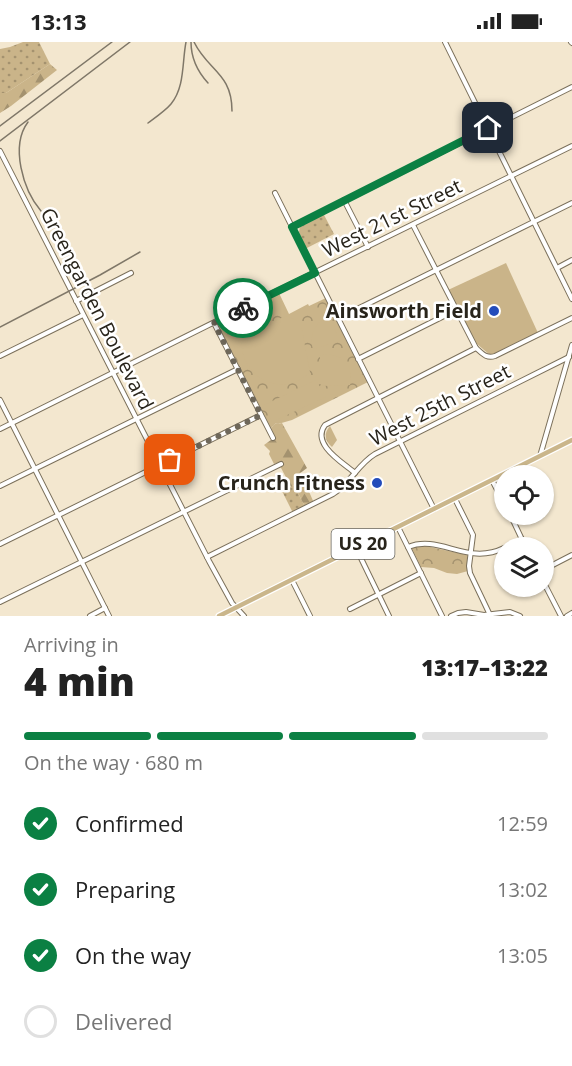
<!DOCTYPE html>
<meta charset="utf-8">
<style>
:root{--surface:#fff;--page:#f6f6f6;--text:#222;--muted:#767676;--line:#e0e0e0;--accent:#0b8043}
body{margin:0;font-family:"Open Sans",sans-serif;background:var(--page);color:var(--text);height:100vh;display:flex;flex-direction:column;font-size:22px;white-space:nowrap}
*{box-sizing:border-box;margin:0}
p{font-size:20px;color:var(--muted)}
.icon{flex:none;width:33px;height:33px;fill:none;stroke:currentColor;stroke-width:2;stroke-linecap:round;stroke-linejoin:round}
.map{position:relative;height:574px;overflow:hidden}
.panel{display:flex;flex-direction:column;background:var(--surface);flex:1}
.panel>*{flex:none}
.buttons{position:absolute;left:494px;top:423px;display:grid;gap:12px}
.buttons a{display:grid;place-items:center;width:60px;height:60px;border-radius:50%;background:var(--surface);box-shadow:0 2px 4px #0004;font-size:30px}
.pin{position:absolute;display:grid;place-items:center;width:51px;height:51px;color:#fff;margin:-26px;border-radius:12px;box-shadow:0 3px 9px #0006}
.courier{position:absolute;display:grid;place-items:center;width:60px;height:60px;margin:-30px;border:4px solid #0b8043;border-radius:50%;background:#fff;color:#222;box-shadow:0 2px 8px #0007}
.headline em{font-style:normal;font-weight:800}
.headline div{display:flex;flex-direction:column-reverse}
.headline{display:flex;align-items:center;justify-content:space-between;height:102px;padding:0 24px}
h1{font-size:39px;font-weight:800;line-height:45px}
.bar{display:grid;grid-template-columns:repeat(4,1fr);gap:9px 6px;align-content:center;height:72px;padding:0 24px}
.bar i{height:8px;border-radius:4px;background:var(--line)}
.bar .selected{background:var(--accent)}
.bar p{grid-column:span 4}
ol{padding:0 24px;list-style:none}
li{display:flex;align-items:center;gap:18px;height:66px}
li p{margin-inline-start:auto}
li .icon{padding:6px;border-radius:50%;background:var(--accent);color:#fff;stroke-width:4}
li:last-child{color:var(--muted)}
li i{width:33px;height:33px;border:3px solid var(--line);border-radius:50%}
.status{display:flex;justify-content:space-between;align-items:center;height:42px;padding:0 30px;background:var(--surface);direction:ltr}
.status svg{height:16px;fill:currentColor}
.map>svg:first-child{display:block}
.grass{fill:url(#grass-dots)}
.forest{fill:url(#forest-firs)}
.park{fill:url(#park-crowns)}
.pitch{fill:#cab489}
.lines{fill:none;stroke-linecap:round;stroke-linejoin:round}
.minor-casing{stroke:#7b705b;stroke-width:6}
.major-casing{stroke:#fff;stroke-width:7}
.minor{stroke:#fff;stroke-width:4}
.major{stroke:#cab68b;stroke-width:4.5}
.rail{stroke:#7f7768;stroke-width:1.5}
.done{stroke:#6f685a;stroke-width:6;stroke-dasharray:0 10.8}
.route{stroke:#0b8043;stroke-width:8}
.poi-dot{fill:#234cbb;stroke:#fff;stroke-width:2}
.labels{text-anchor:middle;stroke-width:5;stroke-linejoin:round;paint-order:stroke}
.shield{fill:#fff;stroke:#68665f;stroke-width:1.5}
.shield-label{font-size:18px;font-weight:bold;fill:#28241b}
.street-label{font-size:20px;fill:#28241b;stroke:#fff}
.poi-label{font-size:20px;font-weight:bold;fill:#28241b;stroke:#fff;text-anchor:end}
</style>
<div class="status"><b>13:13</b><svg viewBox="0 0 49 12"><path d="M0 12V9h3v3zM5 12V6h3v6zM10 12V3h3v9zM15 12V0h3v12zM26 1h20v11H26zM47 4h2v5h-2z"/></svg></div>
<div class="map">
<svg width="572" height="574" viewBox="0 0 572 574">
<defs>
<pattern id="grass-dots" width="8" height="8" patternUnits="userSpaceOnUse" patternTransform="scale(1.5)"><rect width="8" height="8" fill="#cab489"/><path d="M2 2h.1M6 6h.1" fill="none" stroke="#a4926f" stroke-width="1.8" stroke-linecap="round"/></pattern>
<pattern id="forest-firs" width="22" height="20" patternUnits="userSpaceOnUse" patternTransform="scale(1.5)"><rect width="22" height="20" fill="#cab489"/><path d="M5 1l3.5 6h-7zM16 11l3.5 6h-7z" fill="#a4926f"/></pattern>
<pattern id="park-crowns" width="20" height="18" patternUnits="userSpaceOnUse" patternTransform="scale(1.5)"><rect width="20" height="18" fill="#cab489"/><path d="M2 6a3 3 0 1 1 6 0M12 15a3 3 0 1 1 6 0" fill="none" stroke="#a4926f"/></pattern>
</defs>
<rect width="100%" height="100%" fill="#f3e7cf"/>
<g class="grass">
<polygon points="23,0 39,0 50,22 6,51 0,51 0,7 10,5"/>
<polygon points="323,171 334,192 305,207 299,190 300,183"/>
<polygon points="294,443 305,465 293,471 282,449"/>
</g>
<g class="forest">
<polygon points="50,22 57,28 11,64 0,71 0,51 6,51"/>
<polygon points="276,381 278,382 282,381 307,426 299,432 307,445 314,461 305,465 294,443 291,445 280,424 282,423 280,420 274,422 269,412 270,409 264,403 275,395 271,386"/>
</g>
<g class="park">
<polygon points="279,251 289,272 308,262 309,264 326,256 346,294 368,340 292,378 278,382 276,381 271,386 218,283 219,280"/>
<path d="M330,384l7,14 -5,7c-7,-6 -9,-13 -2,-21z"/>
<polygon points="421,503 467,513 468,515 468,529 457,532 447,531 434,526 421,525 412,507 413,505"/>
</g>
<g class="pitch">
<polygon points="506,221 538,291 494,313 490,313 477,302 448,248"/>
<path d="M288,274l9,5 4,4 9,47c-28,27 -68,7 -69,-31l40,-23z"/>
<path d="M331,274l6,20v6l-24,7c-4,-15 2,-28 18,-33z"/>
<path d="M326,312c18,1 28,13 24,31l-28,1 -2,-2v-28z"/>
<polygon points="316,338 326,355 272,380 264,363"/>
</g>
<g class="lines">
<g class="minor-casing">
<g id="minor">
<polyline points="445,0 572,257"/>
<polyline points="571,0 572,1"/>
<polyline points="0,109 209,519 232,561 244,574"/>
<path d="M275,151c53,105 106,211 159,316"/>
<polyline points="344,158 368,205"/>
<path d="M413,183l63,123c6,5 10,11 19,8l77,-38"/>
<polyline points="292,185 572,45"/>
<polyline points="557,226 572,218"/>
<polyline points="76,259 131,231"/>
<polyline points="339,276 572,161"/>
<polyline points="214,281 273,396"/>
<polyline points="0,314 83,273"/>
<polyline points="358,317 456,268"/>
<polyline points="0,358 109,574"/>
<polyline points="0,387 275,250 572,104"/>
<polyline points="540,414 572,303"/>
<path d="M355,431c-13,-11 -44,-29 -30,-48l151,-77"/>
<polyline points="492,438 504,461"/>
<polyline points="0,444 238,327"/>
<polyline points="455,457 473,493 469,524 470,531 490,573"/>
<polyline points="510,472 526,506"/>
<polyline points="398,485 442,574"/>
<polyline points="0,502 261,373"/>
<path d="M408,505c32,-13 59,19 96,1"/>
<polyline points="356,506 389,574"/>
<polyline points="505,506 522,497"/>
<path d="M207,515l126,-63c17,-10 25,-30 42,-40l194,-97"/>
<polyline points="543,528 572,513"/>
<polyline points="292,538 310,574"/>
<polyline points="543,539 561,574"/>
<polyline points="0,560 281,422"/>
<polyline points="350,567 421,531"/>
<polyline points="90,574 105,566"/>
<polyline points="451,574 458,571 466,570 484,573 510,570 520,574"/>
<polyline points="567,574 572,571"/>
</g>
</g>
<g class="major-casing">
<polyline id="major" points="219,574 572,398"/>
</g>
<use href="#minor" class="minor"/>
<use href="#major" class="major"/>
<g class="rail">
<path d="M191,0c0,17 6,29 17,41"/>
<path d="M194,0c14,29 38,31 38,69"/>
<path d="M28,80c-18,24 -5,68 13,89"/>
<path d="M148,81c8,-6 17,-12 23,-19 14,-17 11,-42 15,-62"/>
<polyline points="0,84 112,0"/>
<polyline points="0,99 130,0"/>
<polyline points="0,285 100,233 140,210"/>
</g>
</g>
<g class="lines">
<polyline class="done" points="170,418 261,373 214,281 243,266"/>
<polyline class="route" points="243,266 315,231 292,185 488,86"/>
</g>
<g class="poi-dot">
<circle cx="494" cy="269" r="6"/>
<circle cx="377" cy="441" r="6"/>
</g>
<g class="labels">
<rect class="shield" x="331.5" y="487" width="63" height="30" rx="4.5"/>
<g class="shield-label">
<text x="363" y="508">US 20</text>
</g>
<g class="street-label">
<text transform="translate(392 176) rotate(-26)" y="7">West 21st Street</text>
<text transform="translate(97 267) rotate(63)" y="7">Greengarden Boulevard</text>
<text transform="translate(440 363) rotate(-27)" y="7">West 25th Street</text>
</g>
<g class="poi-label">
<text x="482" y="276">Ainsworth Field</text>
<text x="365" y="448">Crunch Fitness</text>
</g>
</g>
</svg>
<div class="buttons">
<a><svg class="icon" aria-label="locate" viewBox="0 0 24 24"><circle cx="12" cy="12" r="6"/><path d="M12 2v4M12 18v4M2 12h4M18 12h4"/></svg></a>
<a><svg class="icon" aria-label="layers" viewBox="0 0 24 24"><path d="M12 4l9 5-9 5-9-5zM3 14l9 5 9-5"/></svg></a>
</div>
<div class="pin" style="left:170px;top:418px;background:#ea580c"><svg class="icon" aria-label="bag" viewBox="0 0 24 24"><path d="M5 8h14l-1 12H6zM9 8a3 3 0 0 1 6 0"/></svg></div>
<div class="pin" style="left:488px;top:86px;background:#1f2937"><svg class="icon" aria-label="home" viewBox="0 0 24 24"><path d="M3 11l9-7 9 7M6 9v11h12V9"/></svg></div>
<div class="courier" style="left:243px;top:266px"><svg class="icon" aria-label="bike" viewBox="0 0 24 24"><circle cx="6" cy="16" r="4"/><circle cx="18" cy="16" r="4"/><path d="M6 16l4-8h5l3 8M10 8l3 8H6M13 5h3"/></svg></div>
</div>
<section class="panel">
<div class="headline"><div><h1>4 min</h1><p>Arriving in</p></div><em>13:17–13:22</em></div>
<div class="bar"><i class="selected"></i><i class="selected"></i><i class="selected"></i><i></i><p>On the way · 680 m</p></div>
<ol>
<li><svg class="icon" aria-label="check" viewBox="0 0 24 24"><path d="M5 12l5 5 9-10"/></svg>Confirmed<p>12:59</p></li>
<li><svg class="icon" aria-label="check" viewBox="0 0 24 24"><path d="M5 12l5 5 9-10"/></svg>Preparing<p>13:02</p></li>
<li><svg class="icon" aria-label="check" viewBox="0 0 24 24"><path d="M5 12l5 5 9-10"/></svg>On the way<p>13:05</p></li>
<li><i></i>Delivered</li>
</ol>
</section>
